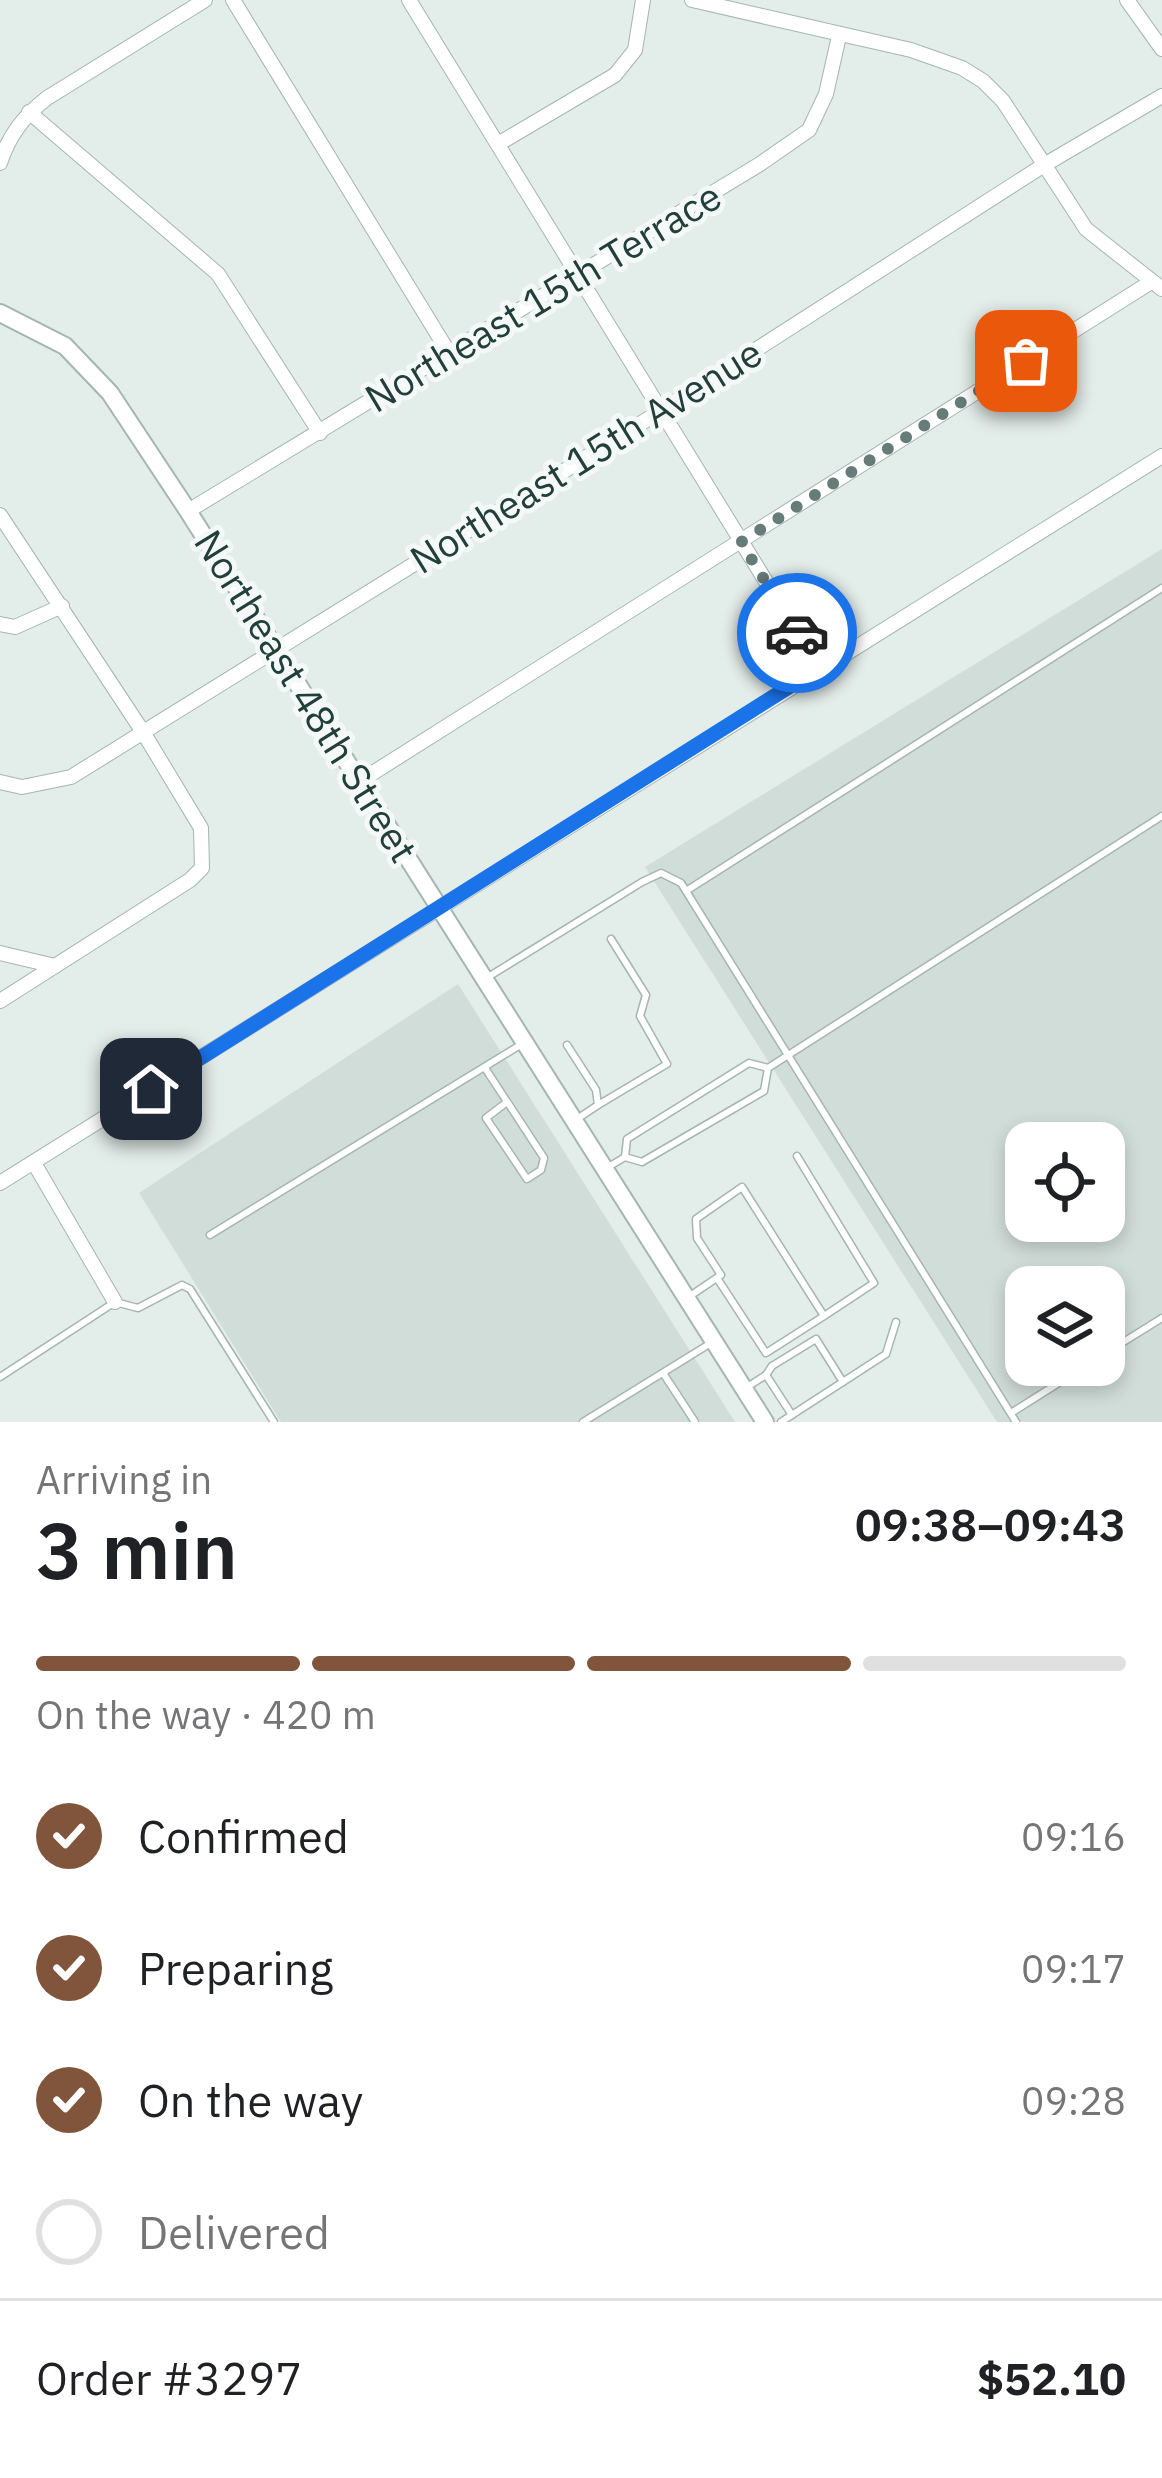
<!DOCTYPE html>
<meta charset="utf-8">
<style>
:root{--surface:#fff;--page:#f6f6f6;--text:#202124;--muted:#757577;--line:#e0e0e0;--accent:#80553c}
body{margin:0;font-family:"IBM Plex Sans",sans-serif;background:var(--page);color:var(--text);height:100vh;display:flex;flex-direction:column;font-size:45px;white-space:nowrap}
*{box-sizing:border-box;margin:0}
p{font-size:39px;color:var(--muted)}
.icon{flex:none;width:66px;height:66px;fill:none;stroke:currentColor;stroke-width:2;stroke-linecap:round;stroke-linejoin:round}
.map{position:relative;height:1422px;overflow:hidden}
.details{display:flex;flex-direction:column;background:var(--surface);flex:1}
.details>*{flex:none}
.fabs{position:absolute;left:1005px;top:1122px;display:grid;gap:24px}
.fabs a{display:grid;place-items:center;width:120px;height:120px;border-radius:24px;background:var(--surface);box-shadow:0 6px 18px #0003;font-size:60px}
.pin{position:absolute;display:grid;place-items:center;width:102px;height:102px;color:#fff;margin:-51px;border-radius:24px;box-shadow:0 6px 18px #0006}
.courier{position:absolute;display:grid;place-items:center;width:120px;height:120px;margin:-60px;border:9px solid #1a73e8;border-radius:50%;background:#fff;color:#222;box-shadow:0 3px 15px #0007}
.overview em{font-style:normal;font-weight:600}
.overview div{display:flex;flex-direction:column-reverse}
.overview{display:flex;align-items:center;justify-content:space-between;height:204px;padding:0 36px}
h1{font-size:78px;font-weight:600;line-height:90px}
.bar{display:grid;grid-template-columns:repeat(4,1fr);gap:18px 12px;align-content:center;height:144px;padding:0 36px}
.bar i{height:15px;border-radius:9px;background:var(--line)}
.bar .selected{background:var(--accent)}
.bar p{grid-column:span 4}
.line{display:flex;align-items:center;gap:30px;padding:0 36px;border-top:3px solid var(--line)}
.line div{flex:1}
ol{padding:0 36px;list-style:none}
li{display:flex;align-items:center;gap:36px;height:132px}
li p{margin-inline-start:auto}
li .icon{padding:12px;border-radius:50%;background:var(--accent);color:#fff;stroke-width:4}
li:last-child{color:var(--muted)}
li i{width:66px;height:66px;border:6px solid var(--line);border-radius:50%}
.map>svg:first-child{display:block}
.built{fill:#d1ddd9;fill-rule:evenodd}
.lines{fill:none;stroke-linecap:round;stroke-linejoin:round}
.service-casing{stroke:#a5b5b2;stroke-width:9}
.minor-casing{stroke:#a5b5b2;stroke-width:16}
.tertiary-casing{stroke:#a5b5b2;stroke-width:20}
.service{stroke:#fff;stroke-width:6}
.minor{stroke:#fff;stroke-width:14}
.tertiary{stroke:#fff;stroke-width:16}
.done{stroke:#667c78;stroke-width:12;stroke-dasharray:0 21.6}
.route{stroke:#1a73e8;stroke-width:15}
.labels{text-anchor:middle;stroke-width:10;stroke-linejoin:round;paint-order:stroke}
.street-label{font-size:39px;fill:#223f3b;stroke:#f4f9f7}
</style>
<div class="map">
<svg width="1162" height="1422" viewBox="0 0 1162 1422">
<rect width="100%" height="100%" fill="#e3edea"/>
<g class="built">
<path d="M1162,549v873h-165l-352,-555zM1026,1143h78v78h-78zM1026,1287h78v78h-78z"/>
<polygon points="458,984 735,1422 281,1422 139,1193"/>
</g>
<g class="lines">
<g class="service-casing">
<g id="service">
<polyline points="686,891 1162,588"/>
<polyline points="488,977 642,882 661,873 681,883 1016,1422"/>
<polyline points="567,1045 596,1090 598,1105 577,1119"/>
<polyline points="485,1068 544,1158 541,1170 527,1179 486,1118 507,1102"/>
<polyline points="598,1105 667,1064 640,1016 646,995 611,939"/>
<polyline points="625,1157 627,1139 749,1063 768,1068 1162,816"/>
<polyline points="605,1169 625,1157 642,1162 764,1091 768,1068"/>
<polyline points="210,1235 522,1044"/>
<polyline points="717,1278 766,1353 824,1316"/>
<polyline points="690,1296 721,1275 697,1238 696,1219 742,1187 824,1316 874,1283 797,1156"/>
<polyline points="1104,1354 1162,1318"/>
<polyline points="663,1373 695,1422"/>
<polyline points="766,1375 772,1366 816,1339 843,1382"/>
<polyline points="0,1377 115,1302 138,1308 182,1285 190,1289 274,1422"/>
<polyline points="744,1389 766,1375 792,1415"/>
<polyline points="1011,1413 1087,1365"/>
<polyline points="583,1422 711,1343"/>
<polyline points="781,1422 886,1354 896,1322"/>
</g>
</g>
<g class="minor-casing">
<g id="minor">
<polyline points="233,0 449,353"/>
<polyline points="409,0 819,668"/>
<polyline points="692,0 911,50 962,68 983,81 1003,101 1086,229 1162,289"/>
<polyline points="1127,0 1162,49"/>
<polyline points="29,112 218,274 320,433"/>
<polyline points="498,144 615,75 635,50 643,0"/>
<path d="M0,163c9,-28 24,-47 47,-65l158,-98"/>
<polyline points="188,511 760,164 809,130 826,94 839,36"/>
<polyline points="0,515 143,732 201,828 202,868 190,880 0,1001"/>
<polyline points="0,624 15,627 62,606"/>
<polyline points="360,781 1151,282"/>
<polyline points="0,782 22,787 71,777 651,417 1044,165 1162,96"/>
<polyline points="0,953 55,966"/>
<polyline points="34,1163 115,1302"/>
<polyline points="0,1183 1162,456"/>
</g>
</g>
<g class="tertiary-casing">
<polyline id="tertiary" points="0,313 65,346 110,393 188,511 765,1422"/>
</g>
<use href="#service" class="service"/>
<use href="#minor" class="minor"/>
<use href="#tertiary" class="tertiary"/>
</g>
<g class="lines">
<polyline class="done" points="797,633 741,542 1026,361"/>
<polyline class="route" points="151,1089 819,668 797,633"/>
</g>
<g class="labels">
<g class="street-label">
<text transform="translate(543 297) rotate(-31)" y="14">Northeast 15th Terrace</text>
<text transform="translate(586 456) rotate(-32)" y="14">Northeast 15th Avenue</text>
<text transform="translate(306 696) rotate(58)" y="14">Northeast 48th Street</text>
</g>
</g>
</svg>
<div class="fabs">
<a><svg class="icon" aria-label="locate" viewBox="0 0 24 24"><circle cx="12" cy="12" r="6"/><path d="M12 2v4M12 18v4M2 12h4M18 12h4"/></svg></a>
<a><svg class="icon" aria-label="layers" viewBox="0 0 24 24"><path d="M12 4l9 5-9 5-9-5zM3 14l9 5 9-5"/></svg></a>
</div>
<div class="pin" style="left:1026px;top:361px;background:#ea580c"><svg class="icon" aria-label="bag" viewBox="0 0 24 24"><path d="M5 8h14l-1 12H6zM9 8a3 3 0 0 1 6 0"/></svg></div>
<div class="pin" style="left:151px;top:1089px;background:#1f2937"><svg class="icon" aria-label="home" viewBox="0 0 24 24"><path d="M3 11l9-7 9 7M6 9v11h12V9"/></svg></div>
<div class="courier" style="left:797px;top:633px"><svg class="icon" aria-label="car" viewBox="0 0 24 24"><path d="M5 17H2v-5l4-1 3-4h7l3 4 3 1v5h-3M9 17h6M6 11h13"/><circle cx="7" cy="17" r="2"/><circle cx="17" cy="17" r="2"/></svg></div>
</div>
<section class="details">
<div class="overview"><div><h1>3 min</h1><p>Arriving in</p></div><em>09:38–09:43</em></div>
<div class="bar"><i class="selected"></i><i class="selected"></i><i class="selected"></i><i></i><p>On the way · 420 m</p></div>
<ol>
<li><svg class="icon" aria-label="check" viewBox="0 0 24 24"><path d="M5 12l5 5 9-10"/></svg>Confirmed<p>09:16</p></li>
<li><svg class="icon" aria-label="check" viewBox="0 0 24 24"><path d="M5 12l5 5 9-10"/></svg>Preparing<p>09:17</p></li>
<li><svg class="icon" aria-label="check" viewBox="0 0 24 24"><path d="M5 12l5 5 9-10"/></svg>On the way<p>09:28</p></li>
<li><i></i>Delivered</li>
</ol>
<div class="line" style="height:156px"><div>Order #3297</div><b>$52.10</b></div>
</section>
